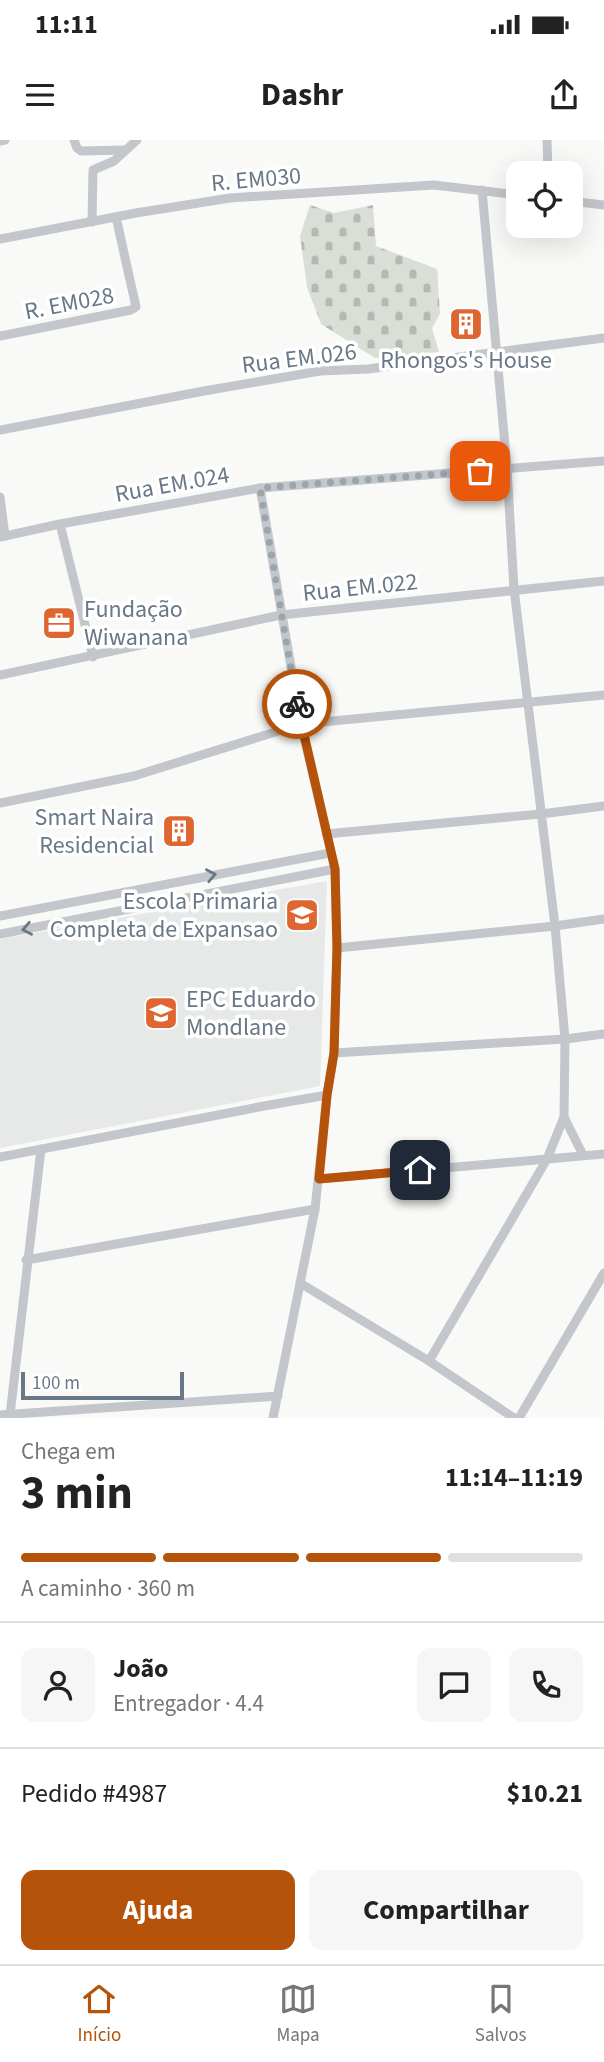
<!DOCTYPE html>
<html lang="pt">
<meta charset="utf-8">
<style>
:root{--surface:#fff;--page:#f6f6f6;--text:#222;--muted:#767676;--line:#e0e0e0;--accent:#b45309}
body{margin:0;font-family:"Source Sans 3",sans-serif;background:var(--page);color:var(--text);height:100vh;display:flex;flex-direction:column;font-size:26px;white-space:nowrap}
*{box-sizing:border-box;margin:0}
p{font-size:23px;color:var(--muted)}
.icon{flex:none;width:38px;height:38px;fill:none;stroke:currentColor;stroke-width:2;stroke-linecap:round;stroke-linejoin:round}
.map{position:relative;height:1278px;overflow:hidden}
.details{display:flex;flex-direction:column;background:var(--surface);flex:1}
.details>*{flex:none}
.tools{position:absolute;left:506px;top:21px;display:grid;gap:14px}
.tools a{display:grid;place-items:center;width:77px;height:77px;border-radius:14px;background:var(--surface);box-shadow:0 7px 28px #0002;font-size:35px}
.scale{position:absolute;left:21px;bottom:18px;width:163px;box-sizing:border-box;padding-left:7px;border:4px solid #697887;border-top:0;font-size:19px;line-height:24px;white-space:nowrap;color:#697887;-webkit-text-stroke:5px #fff;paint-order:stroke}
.pin{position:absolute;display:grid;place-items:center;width:60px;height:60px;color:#fff;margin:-30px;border-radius:14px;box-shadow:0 4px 10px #0006}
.courier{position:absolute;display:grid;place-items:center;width:70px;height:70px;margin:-35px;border:5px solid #b45309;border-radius:50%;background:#fff;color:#222;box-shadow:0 2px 9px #0007}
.headline em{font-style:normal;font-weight:700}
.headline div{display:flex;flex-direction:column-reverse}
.headline{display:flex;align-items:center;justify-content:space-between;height:119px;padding:0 21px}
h1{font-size:46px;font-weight:700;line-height:52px}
.bar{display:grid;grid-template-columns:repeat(4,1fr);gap:10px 7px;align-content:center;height:84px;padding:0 21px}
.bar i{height:9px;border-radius:5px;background:var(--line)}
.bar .selected{background:var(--accent)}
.bar p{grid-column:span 4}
.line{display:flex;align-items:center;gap:18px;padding:0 21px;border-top:2px solid var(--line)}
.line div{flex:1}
.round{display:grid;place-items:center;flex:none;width:74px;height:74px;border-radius:14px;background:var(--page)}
.button{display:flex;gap:14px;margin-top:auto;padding:14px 21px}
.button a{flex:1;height:80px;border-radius:14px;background:var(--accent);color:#fff;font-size:28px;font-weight:700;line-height:80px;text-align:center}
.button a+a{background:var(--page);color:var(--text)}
.status{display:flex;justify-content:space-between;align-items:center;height:49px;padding:0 35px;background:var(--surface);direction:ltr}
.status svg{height:19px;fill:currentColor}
header{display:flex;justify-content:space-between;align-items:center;height:91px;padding:0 21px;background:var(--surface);font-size:32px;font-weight:700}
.menu{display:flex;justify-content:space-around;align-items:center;height:98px;border-top:2px solid var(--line);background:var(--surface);font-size:19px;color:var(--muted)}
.menu a{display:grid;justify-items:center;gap:4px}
.menu .selected{color:var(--accent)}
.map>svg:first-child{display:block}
.built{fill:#e7e8e8}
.cemetery{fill:url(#cemetery-stones)}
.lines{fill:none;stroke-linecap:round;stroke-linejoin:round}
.minor{stroke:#c3c6ca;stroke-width:9}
.oneway{stroke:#697887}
.done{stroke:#9ba5ae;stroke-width:7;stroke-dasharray:0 12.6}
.route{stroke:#b45309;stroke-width:9}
.labels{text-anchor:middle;stroke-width:7;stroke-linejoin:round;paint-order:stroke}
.street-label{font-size:24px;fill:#697887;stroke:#fff}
.poi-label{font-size:24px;fill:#697887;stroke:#fff;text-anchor:start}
</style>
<div class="status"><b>11:11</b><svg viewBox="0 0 49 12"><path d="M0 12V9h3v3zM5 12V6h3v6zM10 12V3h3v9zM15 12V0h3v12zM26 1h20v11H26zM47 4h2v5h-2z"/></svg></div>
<header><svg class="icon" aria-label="menu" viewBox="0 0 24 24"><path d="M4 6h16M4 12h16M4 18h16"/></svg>Dashr<svg class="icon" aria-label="share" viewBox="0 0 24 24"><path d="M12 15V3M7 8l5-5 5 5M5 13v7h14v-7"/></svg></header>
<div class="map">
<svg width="604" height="1278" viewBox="0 0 604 1278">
<defs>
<pattern id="cemetery-stones" width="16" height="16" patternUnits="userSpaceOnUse" patternTransform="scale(1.75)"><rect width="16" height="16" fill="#d9ded6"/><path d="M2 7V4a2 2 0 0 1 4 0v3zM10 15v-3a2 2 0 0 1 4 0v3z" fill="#b4b9b3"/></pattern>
</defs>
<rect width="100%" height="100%" fill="#f9f9f7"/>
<polygon class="built" points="327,741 320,946 0,1008 0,799"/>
<polygon class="cemetery" points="310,65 334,73 373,65 376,106 437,129 440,174 432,188 439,212 375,218 321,184 307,147 300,96"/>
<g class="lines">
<g class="minor">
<polyline points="74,0 77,8 81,11 125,10"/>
<polyline points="547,0 548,33"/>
<polyline points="0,1 5,0"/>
<polyline points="570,61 604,65"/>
<polyline points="92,82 93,30 114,21 137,0"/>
<polyline points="0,99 136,73 230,58 434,45 518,55"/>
<polyline points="0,196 131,170 136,167 116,77"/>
<polyline points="0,290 204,251 320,231 368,229 604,198"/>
<polyline points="260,348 301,584 335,729 337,808 334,913 327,955 315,1069 273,1278"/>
<polyline points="0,357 5,396"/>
<polyline points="60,384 93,517"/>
<polyline points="0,397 60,384 260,348 604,321"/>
<polyline points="0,535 281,475 604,441"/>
<polyline points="0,663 134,636 301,584 604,555"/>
<polyline points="326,694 541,674 604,666"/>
<polyline points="0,776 330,713"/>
<polyline points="0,794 335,729"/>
<polyline points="337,808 555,786 604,779"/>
<polyline points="334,913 565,899 604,894"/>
<polyline points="564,977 583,1015"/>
<polyline points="0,1017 264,966 327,955"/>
<polyline points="319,1039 604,1014"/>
<polyline points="26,1120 315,1069"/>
<polyline points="300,1143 429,1221 514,1278"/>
<polyline points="429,1221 547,1019 564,977 565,899 555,786 514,449 507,328 482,50"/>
<polyline points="0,1275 278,1256"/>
<polyline points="10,1275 41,1009"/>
<polyline points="519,1278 604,1133"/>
</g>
</g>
<defs><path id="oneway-chevron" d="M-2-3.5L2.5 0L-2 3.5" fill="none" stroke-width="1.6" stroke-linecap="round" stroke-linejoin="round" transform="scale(1.75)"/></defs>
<g class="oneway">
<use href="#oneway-chevron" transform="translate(211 735) rotate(-11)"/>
<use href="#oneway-chevron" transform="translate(27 789) rotate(169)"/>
</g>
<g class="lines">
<polyline class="done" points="297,564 260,348 480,331"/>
<polyline class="route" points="297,564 335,729 337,808 334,913 327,955 319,1039 420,1030"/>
</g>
<defs>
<g id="building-square" transform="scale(1.75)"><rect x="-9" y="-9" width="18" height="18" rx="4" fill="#df6531" stroke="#fff"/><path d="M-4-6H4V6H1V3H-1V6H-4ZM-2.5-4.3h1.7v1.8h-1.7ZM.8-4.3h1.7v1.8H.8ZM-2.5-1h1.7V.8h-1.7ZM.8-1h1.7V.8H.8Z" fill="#fff"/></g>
<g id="office-square" transform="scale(1.75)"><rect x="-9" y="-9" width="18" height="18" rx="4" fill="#df6531" stroke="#fff"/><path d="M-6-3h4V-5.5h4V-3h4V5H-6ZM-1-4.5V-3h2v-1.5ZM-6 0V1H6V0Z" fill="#fff"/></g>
<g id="school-square" transform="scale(1.75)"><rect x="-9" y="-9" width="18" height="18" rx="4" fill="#df6531" stroke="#fff"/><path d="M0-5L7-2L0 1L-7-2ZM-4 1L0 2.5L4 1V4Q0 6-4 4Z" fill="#fff"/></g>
</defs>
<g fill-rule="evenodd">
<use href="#building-square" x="466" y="184"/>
<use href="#office-square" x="59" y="483"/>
<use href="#building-square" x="179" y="691"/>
<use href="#school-square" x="302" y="775"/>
<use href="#school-square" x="161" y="873"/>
</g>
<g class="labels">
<g class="street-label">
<text transform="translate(256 39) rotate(-5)" y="8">R. EM030</text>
<text transform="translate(69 163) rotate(-11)" y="8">R. EM028</text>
<text transform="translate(299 218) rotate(-7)" y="8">Rua EM.026</text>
<text transform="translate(172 344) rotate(-10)" y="8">Rua EM.024</text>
<text transform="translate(360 447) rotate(-6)" y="8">Rua EM.022</text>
</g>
<g class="poi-label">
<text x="466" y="228" text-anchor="middle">Rhongos's House</text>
<text x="84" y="477">Fundação<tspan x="84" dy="28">Wiwanana</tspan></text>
<text x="154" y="685" text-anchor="end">Smart Naira<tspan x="154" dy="28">Residencial</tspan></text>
<text x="278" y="769" text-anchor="end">Escola Primaria<tspan x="278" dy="28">Completa de Expansao</tspan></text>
<text x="186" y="867">EPC Eduardo<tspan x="186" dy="28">Mondlane</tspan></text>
</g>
</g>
</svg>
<div class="tools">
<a><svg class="icon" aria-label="locate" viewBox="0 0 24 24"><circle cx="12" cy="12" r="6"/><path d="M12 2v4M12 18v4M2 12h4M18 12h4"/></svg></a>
</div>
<div class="scale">100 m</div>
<div class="pin" style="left:480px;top:331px;background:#ea580c"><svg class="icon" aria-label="bag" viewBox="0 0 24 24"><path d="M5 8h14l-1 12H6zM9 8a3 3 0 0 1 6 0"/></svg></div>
<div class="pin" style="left:420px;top:1030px;background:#1f2937"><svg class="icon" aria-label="home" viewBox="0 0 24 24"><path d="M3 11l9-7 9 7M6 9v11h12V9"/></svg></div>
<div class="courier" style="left:297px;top:564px"><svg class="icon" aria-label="bike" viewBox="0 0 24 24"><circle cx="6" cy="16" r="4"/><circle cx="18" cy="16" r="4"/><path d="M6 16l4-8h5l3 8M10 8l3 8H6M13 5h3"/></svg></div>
</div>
<section class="details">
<div class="headline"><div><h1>3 min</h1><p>Chega em</p></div><em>11:14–11:19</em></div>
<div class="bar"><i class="selected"></i><i class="selected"></i><i class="selected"></i><i></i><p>A caminho · 360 m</p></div>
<div class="line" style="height:126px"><a class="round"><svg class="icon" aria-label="person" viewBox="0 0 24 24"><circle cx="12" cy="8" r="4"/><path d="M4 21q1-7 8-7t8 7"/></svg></a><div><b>João</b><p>Entregador · 4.4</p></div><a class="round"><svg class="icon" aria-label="chat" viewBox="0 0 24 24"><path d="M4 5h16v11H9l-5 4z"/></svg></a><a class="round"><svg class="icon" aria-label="phone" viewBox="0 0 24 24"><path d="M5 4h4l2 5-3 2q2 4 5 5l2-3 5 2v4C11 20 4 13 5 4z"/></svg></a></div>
<div class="line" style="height:91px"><div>Pedido #4987</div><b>$10.21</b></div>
<div class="button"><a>Ajuda</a><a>Compartilhar</a></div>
</section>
<nav class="menu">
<a class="selected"><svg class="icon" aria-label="home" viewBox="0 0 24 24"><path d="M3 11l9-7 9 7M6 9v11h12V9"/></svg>Início</a>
<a><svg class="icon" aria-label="map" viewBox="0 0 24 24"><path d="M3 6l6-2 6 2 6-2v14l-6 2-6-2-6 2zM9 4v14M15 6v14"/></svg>Mapa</a>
<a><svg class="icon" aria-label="saved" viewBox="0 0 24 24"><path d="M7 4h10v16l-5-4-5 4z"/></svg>Salvos</a>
</nav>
